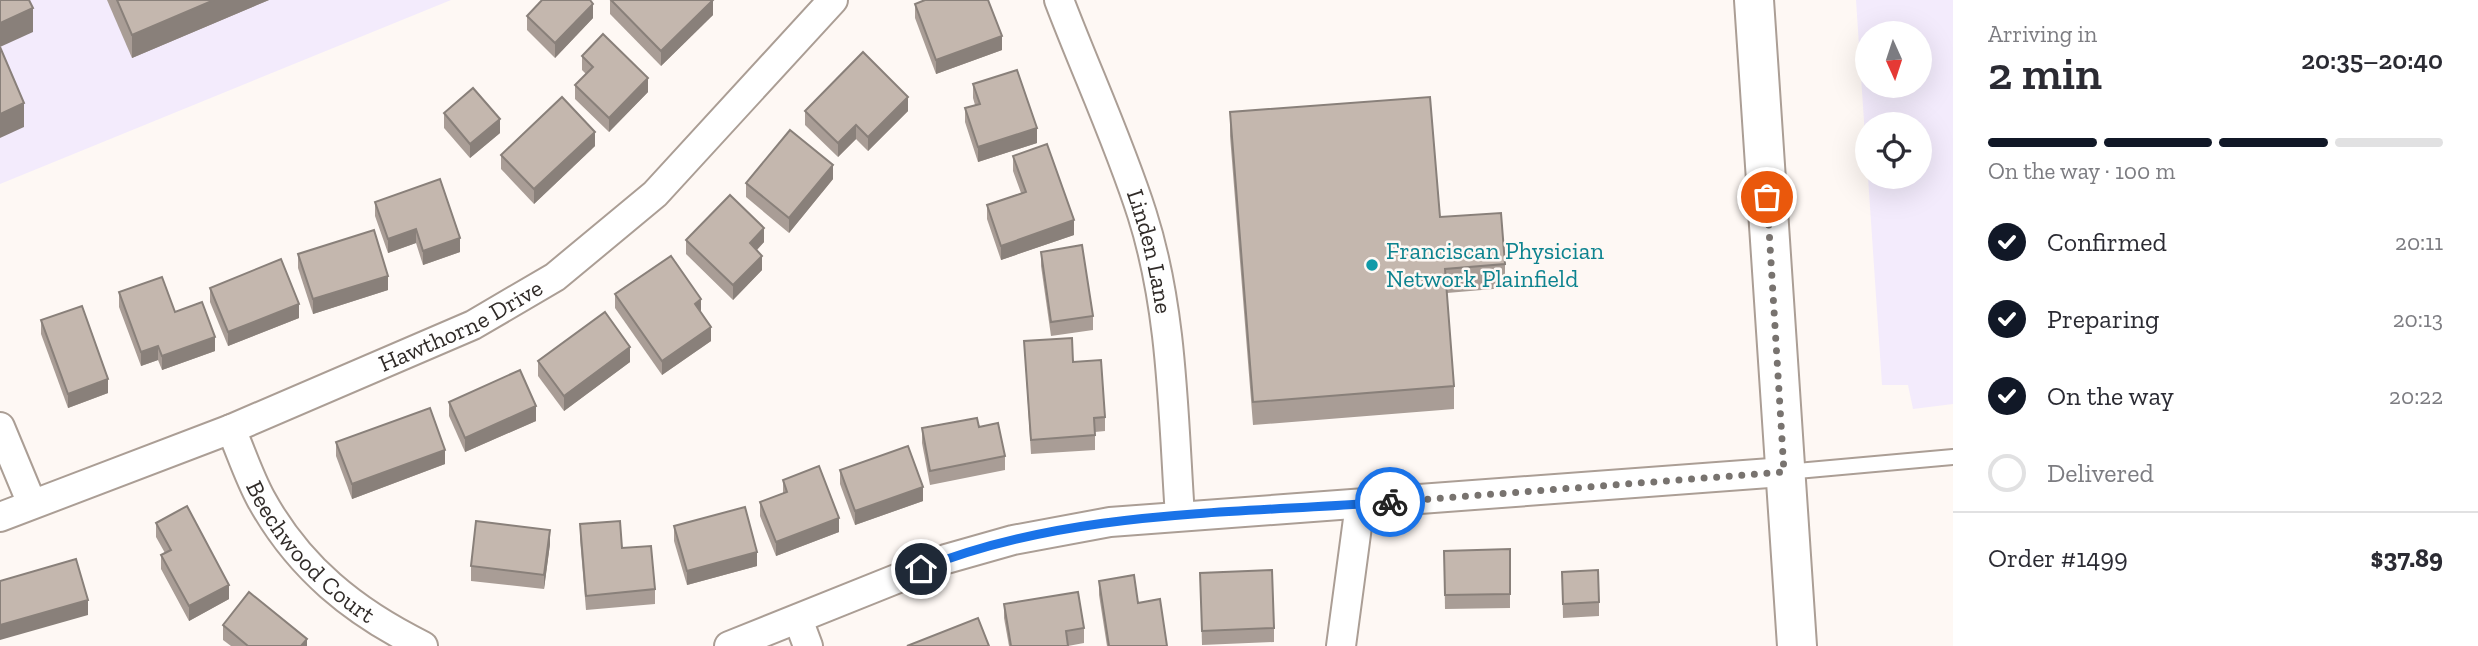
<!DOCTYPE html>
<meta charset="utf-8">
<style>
:root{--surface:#fff;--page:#f2f2f3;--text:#2b2b33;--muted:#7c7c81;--line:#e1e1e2;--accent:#111827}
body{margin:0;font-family:"Zilla Slab",serif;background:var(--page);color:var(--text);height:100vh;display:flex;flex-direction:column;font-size:26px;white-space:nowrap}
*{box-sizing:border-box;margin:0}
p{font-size:23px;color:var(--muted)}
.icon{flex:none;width:38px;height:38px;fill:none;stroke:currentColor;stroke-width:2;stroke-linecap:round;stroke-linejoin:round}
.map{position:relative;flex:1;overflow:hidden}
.side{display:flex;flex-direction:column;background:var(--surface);width:525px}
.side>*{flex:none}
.needle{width:46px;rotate:177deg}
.controls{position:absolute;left:1855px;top:21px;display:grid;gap:14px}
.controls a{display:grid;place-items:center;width:77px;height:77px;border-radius:50%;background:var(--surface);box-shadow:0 7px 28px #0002;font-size:35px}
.pin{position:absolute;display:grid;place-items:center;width:60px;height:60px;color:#fff;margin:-30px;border:4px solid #fff;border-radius:50%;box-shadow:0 2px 7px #0007}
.courier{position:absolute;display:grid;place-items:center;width:70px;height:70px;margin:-35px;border:5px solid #1a73e8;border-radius:50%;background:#fff;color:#222;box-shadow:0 2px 9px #0007}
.head em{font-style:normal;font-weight:600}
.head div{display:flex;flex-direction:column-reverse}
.head{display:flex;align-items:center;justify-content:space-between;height:119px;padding:0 35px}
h1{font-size:46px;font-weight:600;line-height:52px}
.bar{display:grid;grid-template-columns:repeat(4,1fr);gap:10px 7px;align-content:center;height:84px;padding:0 35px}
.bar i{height:9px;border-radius:5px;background:var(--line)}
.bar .active{background:var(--accent)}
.bar p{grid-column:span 4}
.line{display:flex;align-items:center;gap:18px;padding:0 35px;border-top:2px solid var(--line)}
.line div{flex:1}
ol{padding:0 35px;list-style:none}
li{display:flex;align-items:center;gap:21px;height:77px}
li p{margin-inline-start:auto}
li .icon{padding:7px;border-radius:50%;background:var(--accent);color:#fff;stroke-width:4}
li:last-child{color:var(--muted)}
li i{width:38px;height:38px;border:4px solid var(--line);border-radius:50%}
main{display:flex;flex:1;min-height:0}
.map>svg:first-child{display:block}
.commercial{fill:#f3ebfc;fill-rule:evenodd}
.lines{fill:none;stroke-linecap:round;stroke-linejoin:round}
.service-casing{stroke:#ab9e95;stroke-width:18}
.minor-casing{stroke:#ab9e95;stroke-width:32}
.primary-casing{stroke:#ab9e95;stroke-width:42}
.service{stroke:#fff;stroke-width:14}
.minor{stroke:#fff;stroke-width:28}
.primary{stroke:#fff;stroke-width:38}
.wall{fill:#a99d96}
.shaded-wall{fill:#89807a}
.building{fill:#c4b7ae;stroke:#89807a;stroke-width:2}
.done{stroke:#78736f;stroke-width:7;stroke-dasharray:0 12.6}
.route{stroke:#1a73e8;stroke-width:9}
.culture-dot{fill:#0f9aa8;stroke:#fef8f4;stroke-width:2.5}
.labels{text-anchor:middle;stroke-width:5;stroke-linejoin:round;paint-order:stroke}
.culture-label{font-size:24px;fill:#0d838f;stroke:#fef8f4;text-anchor:start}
.street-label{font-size:24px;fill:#302b28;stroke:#fef8f4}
</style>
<main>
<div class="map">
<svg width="1953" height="646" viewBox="0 0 1953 646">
<rect width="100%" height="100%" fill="#fef8f4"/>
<g class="commercial">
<polygon points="0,0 451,0 0,184"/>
<path d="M1856,0h97v404l-40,5 -5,-24h-26l-14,-208h52v-53h-53v43zM1867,33h53v53h-53z"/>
</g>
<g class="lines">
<g class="service-casing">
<polyline id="service" points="1786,472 1953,457"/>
</g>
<g class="minor-casing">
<g id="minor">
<path id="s1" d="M1059,0c27,71 60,142 83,214 31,97 31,202 38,302"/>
<polyline points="0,427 32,504"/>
<path id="s2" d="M231,429c10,23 18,48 30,70 38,69 93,113 162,147"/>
<path id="s3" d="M0,517l231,-88 242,-104 82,-48 100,-83 178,-194"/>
<polyline points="798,619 808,646"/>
<polyline points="729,646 946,559 1013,540 1110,522 1784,472"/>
<polyline points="1341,646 1360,504"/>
</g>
</g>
<g class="primary-casing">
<polyline id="primary" points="1754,0 1797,646"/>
</g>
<use href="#service" class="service"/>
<use href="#minor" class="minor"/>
<use href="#primary" class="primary"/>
</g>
<g class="wall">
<polygon points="107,0 269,0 132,58"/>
<polygon points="610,0 713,15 661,66 610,14"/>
<polygon points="915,4 1002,50 936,74 915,18"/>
<polygon points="527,16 593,18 555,58 527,30"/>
<polygon points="582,56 648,92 609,132 575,99 575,85 586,74 582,70"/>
<polygon points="973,84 1037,143 978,162 965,122 965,108 975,105 973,98"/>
<polygon points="805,111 908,111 868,151 856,139 838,157 805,125"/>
<polygon points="1230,112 1440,217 1505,264 1505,288 1447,293 1454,386 1454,409 1253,425 1230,136"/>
<polygon points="444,113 500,133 470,158 444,128"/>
<polygon points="595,146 534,204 501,169 501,155"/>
<polygon points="1013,156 1074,235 1001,260 987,219 987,205 1021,193 1013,171"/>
<polygon points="833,179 789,233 746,197 746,183"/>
<polygon points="375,202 460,252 423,265 416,243 388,253 375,216"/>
<polygon points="686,240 764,242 757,250 762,270 733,300 686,254"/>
<polygon points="1041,252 1093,316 1093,330 1051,336 1041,266"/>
<polygon points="298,254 388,290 313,314 298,268"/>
<polygon points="210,288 299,318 228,346 210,302"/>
<polygon points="119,292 175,312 215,351 162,370 158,360 141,366 119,307"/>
<polygon points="615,294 701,312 711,341 662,375 615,308"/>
<polygon points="41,320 108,393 68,408 41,334"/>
<polygon points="1024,341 1073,362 1105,417 1105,431 1095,432 1095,450 1031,454"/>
<polygon points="538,361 630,362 564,411 538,376"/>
<polygon points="449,402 536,421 465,452 449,416"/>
<polygon points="922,428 1005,456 1005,470 930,485 922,443"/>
<polygon points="336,442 445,464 352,499 336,456"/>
<polygon points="840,470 923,501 855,525 840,484"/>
<polygon points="783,480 839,532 776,556 760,516 760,502 783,493"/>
<polygon points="156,523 229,599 189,621 161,569 161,555 165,553 156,537"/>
<polygon points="580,524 622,548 655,589 655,604 586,610 580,539"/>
<polygon points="674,526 757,566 687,585 674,541"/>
<polygon points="550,544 544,589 471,581 471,566"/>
<polygon points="1510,549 1510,608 1445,609 1444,551"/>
<polygon points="1562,572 1599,602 1599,616 1563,618"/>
<polygon points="1200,573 1274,628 1274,642 1202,645"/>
<polygon points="1099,581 1138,603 1167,646 1107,646 1099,595"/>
<polygon points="1004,604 1084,628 1084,643 1068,646 1009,646 1004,618"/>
<polygon points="223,625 307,646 231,646 223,640"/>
</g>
<g class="shaded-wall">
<polygon points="214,0 269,0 132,58 132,35"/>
<polygon points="713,0 713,15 661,66 661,51"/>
<polygon points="593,4 593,18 555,58 555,43"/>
<polygon points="33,8 33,32 0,47 0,23"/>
<polygon points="1002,36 1002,50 936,74 936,60"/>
<polygon points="648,78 648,92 609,132 609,118"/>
<polygon points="908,97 908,111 868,151 868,137"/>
<polygon points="24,103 24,127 0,138 0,114"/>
<polygon points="500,119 500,133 470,158 470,144"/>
<polygon points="856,125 856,139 838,157 838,143"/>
<polygon points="1037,128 1037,143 978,162 978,147"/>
<polygon points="595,132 595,146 534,204 534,189"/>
<polygon points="833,165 833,179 789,233 789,218"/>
<polygon points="1074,220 1074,235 1001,260 1001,246"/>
<polygon points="764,228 764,242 750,257 750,243"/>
<polygon points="416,229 416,243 388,253 388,239"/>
<polygon points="460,238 460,252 423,265 423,251"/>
<polygon points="762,256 762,270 733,300 733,285"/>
<polygon points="388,276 388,290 313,314 313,299"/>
<polygon points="701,299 701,314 695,304"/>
<polygon points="299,304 299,318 228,346 228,332"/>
<polygon points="711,327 711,341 662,375 662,361"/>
<polygon points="215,337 215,351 162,370 162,356"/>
<polygon points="158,346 158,360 141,366 141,352"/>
<polygon points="630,347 630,362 564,411 564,396"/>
<polygon points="108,379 108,393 68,408 68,394"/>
<polygon points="536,406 536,421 465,452 465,438"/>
<polygon points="445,450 445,464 352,499 352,484"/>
<polygon points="923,487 923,501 855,525 855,511"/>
<polygon points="839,518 839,532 776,556 776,542"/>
<polygon points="550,530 550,544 544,589 544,575"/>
<polygon points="757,552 757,566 687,585 687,571"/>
<polygon points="229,585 229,599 189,621 189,606"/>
<polygon points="88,600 88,615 0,640 0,625"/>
<polygon points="307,639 307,646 301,646"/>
</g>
<g class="building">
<polygon points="0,0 29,0 33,8 0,23"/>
<polygon points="117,0 214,0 132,35"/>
<polygon points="542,0 590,0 593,4 555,43 527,16"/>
<polygon points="611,0 713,0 661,51"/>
<polygon points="925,0 988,0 1002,36 936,60 915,4"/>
<polygon points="603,34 648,78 609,118 575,85 593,67 582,56"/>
<polygon points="0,47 24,103 0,114"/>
<polygon points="863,52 908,97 868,137 856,125 838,143 805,111"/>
<polygon points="1017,70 1037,128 978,147 965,108 980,104 973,84"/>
<polygon points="473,88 500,119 470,144 444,113"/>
<polygon points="562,97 595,132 534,189 501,155"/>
<polygon points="1430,97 1440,217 1501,213 1505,264 1445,269 1454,386 1253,402 1230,112"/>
<polygon points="790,130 833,165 789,218 746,183"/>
<polygon points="1047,144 1074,220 1001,246 987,205 1026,192 1013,156"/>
<polygon points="440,179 460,238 423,251 416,229 388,239 375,202"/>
<polygon points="730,195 764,228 750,243 762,256 733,285 686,240"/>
<polygon points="374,230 388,276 313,299 298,254"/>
<polygon points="1082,245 1093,316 1051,322 1041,252"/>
<polygon points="671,256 701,299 695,304 711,327 662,361 615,294"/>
<polygon points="281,259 299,304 228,332 210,288"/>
<polygon points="162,277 175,312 202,302 215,337 162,356 158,346 141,352 119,292"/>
<polygon points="82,306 108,379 68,394 41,320"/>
<polygon points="605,312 630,347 564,396 538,361"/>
<polygon points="1072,338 1073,362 1101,360 1105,417 1094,418 1095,435 1031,440 1024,341"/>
<polygon points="520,370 536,406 465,438 449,402"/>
<polygon points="430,408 445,450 352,484 336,442"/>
<polygon points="977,418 979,427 998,423 1005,456 930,471 922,428"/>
<polygon points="908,446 923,487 855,511 840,470"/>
<polygon points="819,466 839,518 776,542 760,502 787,492 783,480"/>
<polygon points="187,506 229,585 189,606 161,555 171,550 156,523"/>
<polygon points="745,507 757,552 687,571 674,526"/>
<polygon points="476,521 550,530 544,575 471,566"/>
<polygon points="620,521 622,548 651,546 655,589 586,596 580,524"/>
<polygon points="1510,549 1510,594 1445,595 1444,551"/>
<polygon points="76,559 88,600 0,625 0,581"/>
<polygon points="1272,570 1274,628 1202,631 1200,573"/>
<polygon points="1598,570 1599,602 1563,604 1562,572"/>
<polygon points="1134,575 1138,603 1160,599 1167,646 1109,646 1099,581"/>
<polygon points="249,592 307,639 301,646 248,646 223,625"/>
<polygon points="1078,592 1084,628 1066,631 1068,646 1011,646 1004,604"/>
<polygon points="978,618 989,646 907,646"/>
</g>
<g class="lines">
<polyline class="done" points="1390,502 1784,472 1767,197"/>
<path class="route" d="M921,569c148,-60 313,-55 469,-67"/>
</g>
<circle class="culture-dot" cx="1372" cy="265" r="7"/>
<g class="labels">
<g class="culture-label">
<text x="1386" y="259">Franciscan Physician<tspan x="1386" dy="28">Network Plainfield</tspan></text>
</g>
<g class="street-label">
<text dy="8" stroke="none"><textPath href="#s1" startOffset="268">Linden Lane</textPath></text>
<text dy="8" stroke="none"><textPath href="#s3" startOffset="499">Hawthorne Drive</textPath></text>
<text dy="8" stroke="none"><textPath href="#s2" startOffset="149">Beechwood Court</textPath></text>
</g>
</g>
</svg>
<div class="controls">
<a><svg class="needle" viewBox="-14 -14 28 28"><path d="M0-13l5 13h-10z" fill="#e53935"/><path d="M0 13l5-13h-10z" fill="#7c7c81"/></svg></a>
<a><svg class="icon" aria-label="locate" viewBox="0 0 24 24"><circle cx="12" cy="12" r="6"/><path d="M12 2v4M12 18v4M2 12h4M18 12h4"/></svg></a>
</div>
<div class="pin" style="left:1767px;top:197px;background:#ea580c"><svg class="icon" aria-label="bag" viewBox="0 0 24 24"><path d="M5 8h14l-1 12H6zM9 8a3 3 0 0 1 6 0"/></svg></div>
<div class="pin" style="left:921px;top:569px;background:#1f2937"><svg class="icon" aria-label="home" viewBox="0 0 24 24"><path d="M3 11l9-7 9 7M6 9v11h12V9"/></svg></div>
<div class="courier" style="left:1390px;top:502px"><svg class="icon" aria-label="bike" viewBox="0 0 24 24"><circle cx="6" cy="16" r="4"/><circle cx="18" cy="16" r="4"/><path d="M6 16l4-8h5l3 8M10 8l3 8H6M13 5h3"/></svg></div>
</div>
<section class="side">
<div class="head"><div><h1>2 min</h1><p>Arriving in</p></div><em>20:35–20:40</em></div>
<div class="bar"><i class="active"></i><i class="active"></i><i class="active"></i><i></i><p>On the way · 100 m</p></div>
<ol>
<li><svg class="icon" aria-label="check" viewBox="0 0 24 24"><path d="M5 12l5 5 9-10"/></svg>Confirmed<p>20:11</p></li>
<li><svg class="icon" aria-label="check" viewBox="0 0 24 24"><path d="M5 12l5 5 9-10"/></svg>Preparing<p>20:13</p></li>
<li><svg class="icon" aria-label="check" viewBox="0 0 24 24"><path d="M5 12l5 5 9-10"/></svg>On the way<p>20:22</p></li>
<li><i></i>Delivered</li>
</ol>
<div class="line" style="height:91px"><div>Order #1499</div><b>$37.89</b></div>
</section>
</main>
